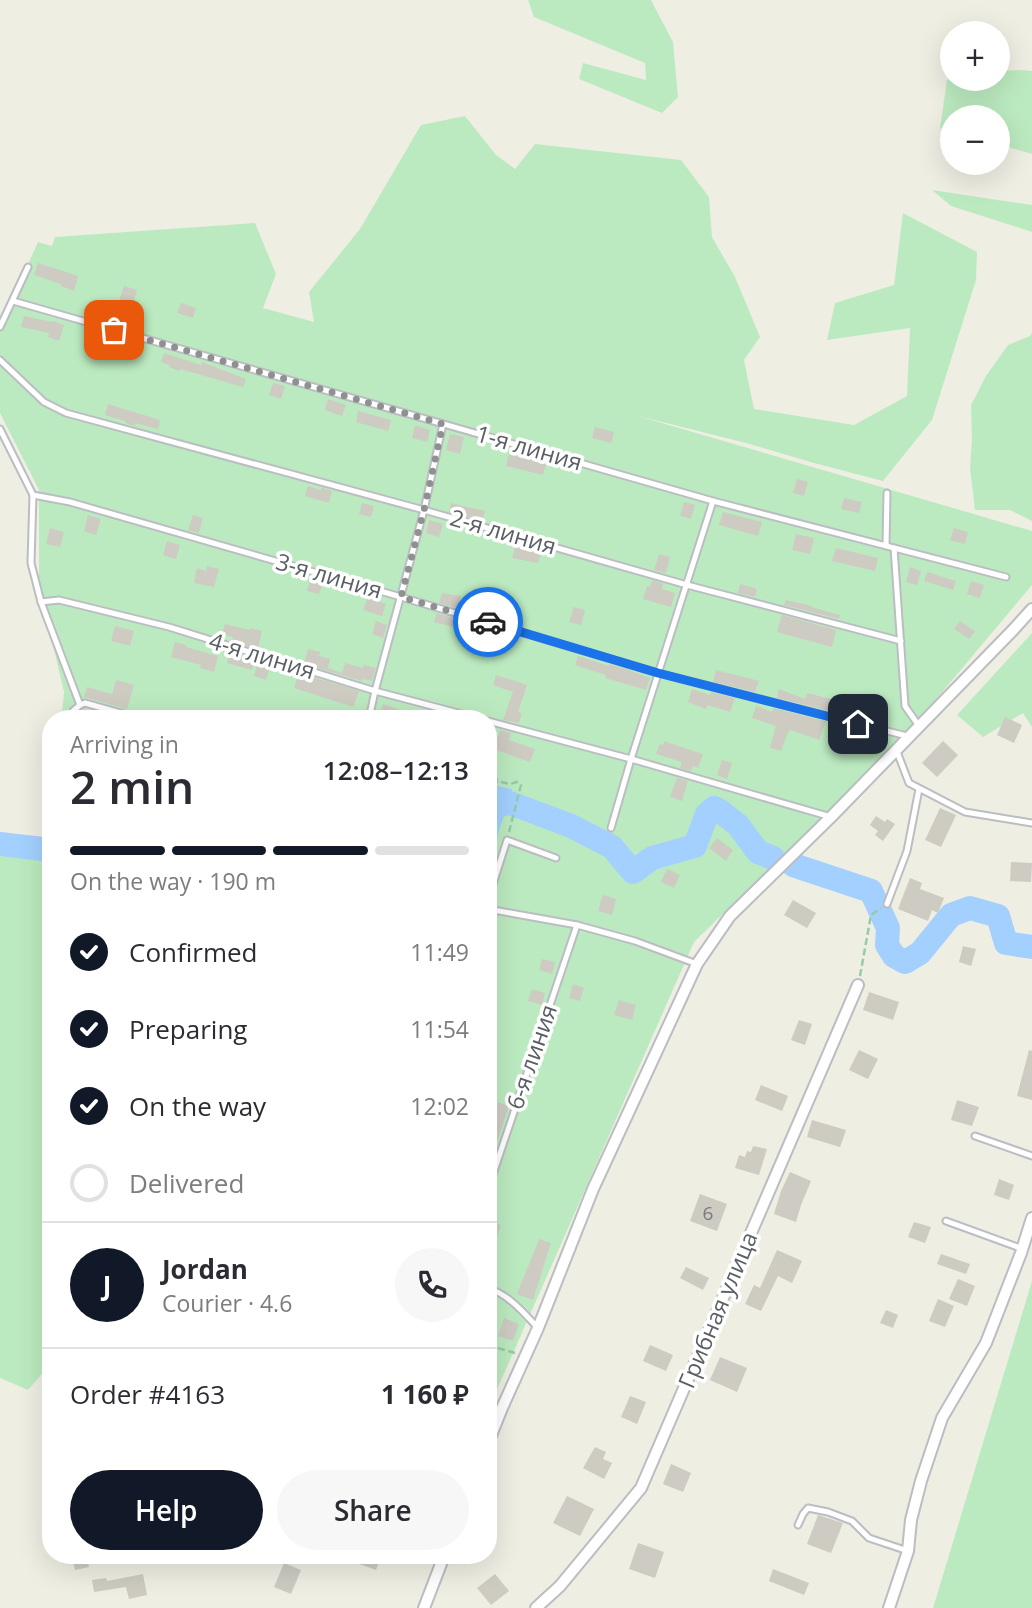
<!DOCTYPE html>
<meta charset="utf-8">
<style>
:root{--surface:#fff;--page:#f7f7f7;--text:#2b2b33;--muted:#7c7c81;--line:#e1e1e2;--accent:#111827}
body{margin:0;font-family:"Open Sans",sans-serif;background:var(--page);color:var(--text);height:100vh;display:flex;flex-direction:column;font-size:26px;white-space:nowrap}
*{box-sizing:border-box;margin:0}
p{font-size:23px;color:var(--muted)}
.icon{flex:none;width:38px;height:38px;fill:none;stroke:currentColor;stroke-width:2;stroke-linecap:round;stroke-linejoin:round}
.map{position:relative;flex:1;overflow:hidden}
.sheet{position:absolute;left:42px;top:710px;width:455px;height:854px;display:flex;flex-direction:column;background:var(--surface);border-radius:28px;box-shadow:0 7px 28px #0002}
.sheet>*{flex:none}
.buttons{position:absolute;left:940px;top:21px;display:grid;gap:14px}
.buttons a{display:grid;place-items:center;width:70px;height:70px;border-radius:50%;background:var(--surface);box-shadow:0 7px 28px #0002;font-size:35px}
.pin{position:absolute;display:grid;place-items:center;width:60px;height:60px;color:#fff;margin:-30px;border-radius:14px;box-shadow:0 4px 10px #0006}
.courier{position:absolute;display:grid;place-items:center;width:70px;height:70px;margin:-35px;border:5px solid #1a73e8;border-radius:50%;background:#fff;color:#222;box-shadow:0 2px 9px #0007}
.overview em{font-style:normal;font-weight:600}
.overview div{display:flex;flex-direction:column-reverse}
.overview{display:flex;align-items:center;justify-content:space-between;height:119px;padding:0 28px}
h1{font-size:46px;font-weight:600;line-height:52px}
.bar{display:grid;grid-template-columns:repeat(4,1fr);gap:10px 7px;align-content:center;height:84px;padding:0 28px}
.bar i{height:9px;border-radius:5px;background:var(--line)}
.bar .current{background:var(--accent)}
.bar p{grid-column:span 4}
.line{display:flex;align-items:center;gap:18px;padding:0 28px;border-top:2px solid var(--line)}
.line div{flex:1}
.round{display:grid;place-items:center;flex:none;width:74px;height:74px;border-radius:37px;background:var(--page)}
ol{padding:0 28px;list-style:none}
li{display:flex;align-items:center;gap:21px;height:77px}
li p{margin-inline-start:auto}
li .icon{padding:7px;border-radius:50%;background:var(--accent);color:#fff;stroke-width:4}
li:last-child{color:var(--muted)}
li i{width:38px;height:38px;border:4px solid var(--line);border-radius:50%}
.button{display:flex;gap:14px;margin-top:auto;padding:14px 28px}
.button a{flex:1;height:80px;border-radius:42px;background:var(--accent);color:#fff;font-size:28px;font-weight:600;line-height:80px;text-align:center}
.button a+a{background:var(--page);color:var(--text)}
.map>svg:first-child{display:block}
.green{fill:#bceac0}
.water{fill:#a3d0ff}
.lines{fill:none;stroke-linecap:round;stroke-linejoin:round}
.river{stroke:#a3d0ff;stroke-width:24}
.building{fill:#cdcbc2}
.service-casing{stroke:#bbbdc3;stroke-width:9}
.minor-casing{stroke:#bbbdc3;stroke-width:14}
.path{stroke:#95cba8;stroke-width:2.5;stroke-dasharray:7 3.5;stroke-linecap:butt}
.service{stroke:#fff;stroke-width:5}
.minor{stroke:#fff;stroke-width:10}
.done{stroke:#8f9191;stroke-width:7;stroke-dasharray:0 12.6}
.route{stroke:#1a73e8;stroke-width:9}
.labels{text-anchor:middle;stroke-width:7;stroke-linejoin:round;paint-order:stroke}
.number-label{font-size:19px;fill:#787a7c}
.street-label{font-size:23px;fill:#5b5f65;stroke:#fff}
</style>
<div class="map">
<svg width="1032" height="1608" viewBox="0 0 1032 1608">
<rect width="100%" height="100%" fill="#efeee3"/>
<g class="green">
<polygon points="528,0 651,0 673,42 678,97 662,113 579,79 583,63 646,80 645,63 534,17"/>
<polygon points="1022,70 1032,71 1032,154 998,144 998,117 952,117 952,131 940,128 947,80 952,78 998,79 998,71"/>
<polygon points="465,116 496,155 515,169 535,144 681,160 709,197 712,237 735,277 760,337 744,360 754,409 854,425 907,396 910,328 827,340 835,303 894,285 903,213 977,252 976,280 932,420 883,481 814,463 746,443 638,416 1032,531 1032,585 902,740 694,942 488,1410 488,719 63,719 62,714 64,692 39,585 39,490 0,413 0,327 38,242 52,246 55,237 255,223 276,274 263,308 314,322 309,292 360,229 421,125"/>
<polygon points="932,190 1032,205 1032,232 951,206"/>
<polygon points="1032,333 1032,521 1010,510 975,510 970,468 972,439 971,405 986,376 1008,345 1030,336"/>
<polygon points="1032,633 1032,727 1023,713 983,737 957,715"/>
<polygon points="0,852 51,856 51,1363 28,1390 0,1378"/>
<polygon points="1032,1281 1032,1608 933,1608"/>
</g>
<path class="water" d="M488,784l24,5c0,9 -3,13 -6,22 -7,16 -9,32 -18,48z"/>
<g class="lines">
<g class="river">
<polyline points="488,807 510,803 571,826 612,847 633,872 652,858 695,846 707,814 714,808 720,811 738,825 758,852 773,858"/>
<polyline points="0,844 51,850"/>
<polyline points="793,865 871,891 888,928 887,945 894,956 905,962 920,953 951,915 970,908 998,916 1006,943 1032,947"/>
</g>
</g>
<g class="building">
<polygon points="38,263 78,276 74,291 61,286 61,284 34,275"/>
<polygon points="124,286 137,290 133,305 119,301"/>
<polygon points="181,303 196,308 193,318 177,313"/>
<polygon points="24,316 52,322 53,321 64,325 59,341 48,337 49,333 21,327"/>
<polygon points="164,353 201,365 202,362 246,379 243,387 180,369 179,371 169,367 170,365 161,362"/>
<polygon points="273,383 285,386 281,399 269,395"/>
<polygon points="328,399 346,405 342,416 325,410"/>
<polygon points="108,404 160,420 158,429 135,423 135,426 125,423 125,421 105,415"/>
<polygon points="358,411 391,420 388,431 356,422"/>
<polygon points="415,425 430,430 427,442 412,438"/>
<polygon points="595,427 614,432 611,443 592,438"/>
<polygon points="450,434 464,437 460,454 446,450"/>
<polygon points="509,454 546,464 543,475 506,466"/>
<polygon points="797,479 808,482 804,496 793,493"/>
<polygon points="308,486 321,490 322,488 332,491 329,503 305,496"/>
<polygon points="844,498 862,502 859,513 841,509"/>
<polygon points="684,502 695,505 691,519 680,516"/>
<polygon points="362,503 374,506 371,517 359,514"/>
<polygon points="451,503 485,511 482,521 449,512"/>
<polygon points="723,512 762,522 758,536 719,525"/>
<polygon points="88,515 101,519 96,535 84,531"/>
<polygon points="193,515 203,518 199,533 188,530"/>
<polygon points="429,520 443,524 439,537 426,533"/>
<polygon points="50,528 64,532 60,547 46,544"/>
<polygon points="954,528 968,532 965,544 950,540"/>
<polygon points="796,534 814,538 810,554 792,550"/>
<polygon points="167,541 180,545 176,559 163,555"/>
<polygon points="515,547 541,554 538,563 512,558"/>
<polygon points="836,548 878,558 875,571 832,561"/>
<polygon points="659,554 670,557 666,573 654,570"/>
<polygon points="207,566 219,569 214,587 194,583 197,568 206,571"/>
<polygon points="910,567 921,571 917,585 906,582"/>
<polygon points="927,572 956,581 953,590 924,581"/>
<polygon points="311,578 323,582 319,594 307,591"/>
<polygon points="652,580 663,584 662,589 675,593 671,607 643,599 647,586 650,587"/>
<polygon points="971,581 984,585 980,598 967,594"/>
<polygon points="740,584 757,589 755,597 738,593"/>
<polygon points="442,593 461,596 458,608 439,603"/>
<polygon points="368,597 386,604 382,616 363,610"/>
<polygon points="786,600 812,606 811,607 840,615 839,619 784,605"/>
<polygon points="574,607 585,610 581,625 569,622"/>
<polygon points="437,613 455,619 453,627 434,622"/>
<polygon points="782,615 836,630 832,647 777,632"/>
<polygon points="376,621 387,625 383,638 372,634"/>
<polygon points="960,621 975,631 969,639 954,629"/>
<polygon points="225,624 250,630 251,628 262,631 258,649 232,641 233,637 222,634"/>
<polygon points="115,626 134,631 130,646 111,641"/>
<polygon points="175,642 186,645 186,647 218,656 214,672 200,668 201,665 171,657"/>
<polygon points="308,649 321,652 319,656 330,659 328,668 342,673 345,663 363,668 364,665 376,668 372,681 363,679 362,681 304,664"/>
<polygon points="230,651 255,659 252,670 227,663"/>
<polygon points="578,656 609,666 609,664 629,670 650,678 646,690 605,678 606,675 575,665"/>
<polygon points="257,665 270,668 266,680 254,676"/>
<polygon points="716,670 759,681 755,692 713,682"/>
<polygon points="302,674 359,691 353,707 294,688 298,676 301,677"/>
<polygon points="496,675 527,685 518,712 522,713 519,723 503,720 513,692 493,685"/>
<polygon points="116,680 134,685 127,709 84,697 87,687 112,694"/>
<polygon points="692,689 710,695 711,692 735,698 730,712 707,705 708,703 706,709 688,702"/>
<polygon points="779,689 805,699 807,693 839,701 836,711 829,709 829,711 777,698"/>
<polygon points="383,704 424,718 424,719 395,719 380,714"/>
<polygon points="756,706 772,712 773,708 826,721 819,740 790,730 789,732 788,732 781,751 770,748 776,726 752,718"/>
<polygon points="863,706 882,712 878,723 859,718"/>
<polygon points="1005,717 1022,725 1014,743 997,735"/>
<polygon points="500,730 511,733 509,740 535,749 530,762 490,748 495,735 498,736"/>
<polygon points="664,741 703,754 698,768 693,766 691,771 680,768 682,762 656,754 660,744 663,745"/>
<polygon points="943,741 958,755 937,777 922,763"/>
<polygon points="722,760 732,763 727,779 717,775"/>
<polygon points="677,778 688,781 682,801 670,797"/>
<polygon points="940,808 956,815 941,847 925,840"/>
<polygon points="876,816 885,822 887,819 895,824 883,841 875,835 878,831 870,825"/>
<polygon points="717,838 733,850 726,861 709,848"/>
<polygon points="1011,862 1032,863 1031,882 1010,881"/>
<polygon points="667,869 680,875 674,888 661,882"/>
<polygon points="910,878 922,883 920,889 944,898 938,913 932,910 928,921 898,909"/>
<polygon points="603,895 616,899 612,915 598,911"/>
<polygon points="793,900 816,913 807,928 784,915"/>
<polygon points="963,946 976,949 971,966 959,962"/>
<polygon points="542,959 555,962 552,974 539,970"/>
<polygon points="573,984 584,988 580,1001 569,998"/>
<polygon points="532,989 545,993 542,1005 528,1001"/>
<polygon points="869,992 899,1002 893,1020 863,1010"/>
<polygon points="619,1000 636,1005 632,1020 614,1015"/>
<polygon points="799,1020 812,1024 805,1045 791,1040"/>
<polygon points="859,1050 878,1059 868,1079 849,1070"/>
<polygon points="1029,1050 1032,1051 1032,1100 1017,1096"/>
<polygon points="761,1085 788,1096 782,1111 755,1100"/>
<polygon points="957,1100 979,1107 972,1126 951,1120"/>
<polygon points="497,1102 509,1106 491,1159 488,1158 488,1129"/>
<polygon points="812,1120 846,1130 840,1147 807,1137"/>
<polygon points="753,1146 767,1149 759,1175 735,1168 739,1155 745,1157 747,1151 751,1152"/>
<polygon points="790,1172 811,1181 801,1205 796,1222 774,1214 781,1191"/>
<polygon points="999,1179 1014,1185 1009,1200 994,1195"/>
<polygon points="700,1194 727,1204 717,1231 690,1221"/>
<polygon points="491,1221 501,1225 490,1257 488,1257 488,1229"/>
<polygon points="914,1222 931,1227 925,1243 908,1237"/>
<polygon points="539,1239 551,1243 533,1300 517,1294"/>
<polygon points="777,1250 802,1261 792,1283 778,1276 761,1311 745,1304 754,1285 760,1288"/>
<polygon points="941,1254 970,1264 966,1274 937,1264"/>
<polygon points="686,1267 709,1278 703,1290 680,1278"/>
<polygon points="958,1279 975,1286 967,1306 949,1299"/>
<polygon points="938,1299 954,1306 945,1327 929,1321"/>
<polygon points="886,1310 898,1315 893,1328 880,1323"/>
<polygon points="504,1318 519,1324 513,1341 498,1336"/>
<polygon points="650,1345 673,1355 666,1371 643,1361"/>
<polygon points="720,1357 747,1368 737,1392 710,1380"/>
<polygon points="630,1396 646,1402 637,1424 621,1417"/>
<polygon points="595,1447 606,1452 603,1459 612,1463 604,1479 583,1468"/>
<polygon points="671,1464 691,1473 683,1492 663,1484"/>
<polygon points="567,1496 594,1509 580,1536 553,1523"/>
<polygon points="818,1515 843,1523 831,1553 807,1544"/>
<polygon points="638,1543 664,1552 655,1578 629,1569"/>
<polygon points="72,1556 86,1556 89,1567 75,1570"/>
<polygon points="340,1556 381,1556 376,1570 340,1557"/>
<polygon points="284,1563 301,1570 291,1594 274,1587"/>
<polygon points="773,1569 809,1583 804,1595 769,1581"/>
<polygon points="143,1574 147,1595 129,1599 126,1587 94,1592 92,1580 106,1578 107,1581"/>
<polygon points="495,1574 509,1591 491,1605 477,1588"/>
</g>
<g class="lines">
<g class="service-casing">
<g id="service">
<polyline points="13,301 713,501 1006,577"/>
<polyline points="0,327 28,267"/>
<polyline points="0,360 44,402 66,413 424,510 687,585 901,641"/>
<polyline points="0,429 33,495 31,563 41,602 80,705 73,711 73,719"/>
<polyline points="33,495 70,502 401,597 658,673 907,736"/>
<polyline points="886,546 887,493"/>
<polyline points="894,548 905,706 919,726"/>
<polyline points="41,602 59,600 169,627 375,691 481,719"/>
<polyline points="80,705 85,703 142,719"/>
<polyline points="369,719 375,691 424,510 443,424"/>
<polyline points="488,721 631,759 831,817"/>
<polyline points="896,749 909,783 965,812 1032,823"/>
<polyline points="488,780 494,781"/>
<polyline points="611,828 631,759 713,501"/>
<polyline points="488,900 507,840 556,858"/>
<polyline points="887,904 907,851 919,789"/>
<polyline points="488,909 577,925 635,941 697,964"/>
<polyline points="975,1136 1032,1156"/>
<polyline points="488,1189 577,925"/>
<polyline points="946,1221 1023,1249"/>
<path d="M488,1288c21,7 35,24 50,40"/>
<polyline points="798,1525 803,1514 808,1508 828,1512 852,1521 869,1538 908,1551"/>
</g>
</g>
<g class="minor-casing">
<g id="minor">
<polyline points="488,1443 502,1408 538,1328 593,1189 697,964 730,916 831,817 1014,629 1032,609"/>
<polyline points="424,1608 444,1556"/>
<polyline points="536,1608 560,1586 641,1488 858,985"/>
<polyline points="889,1608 908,1551 911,1520 921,1481 942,1418 986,1343 1021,1253 1032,1218"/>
</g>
</g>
<g class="path">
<polyline points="501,782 510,784 517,782 521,785 509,832"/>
<polyline points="860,976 871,915 881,908"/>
<polyline points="488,1345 515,1353"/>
</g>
<use href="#service" class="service"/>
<use href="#minor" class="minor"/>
</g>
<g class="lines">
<polyline class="done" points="114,330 443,424 424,510 401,597 488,622"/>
<polyline class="route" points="488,622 658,673 858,724"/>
</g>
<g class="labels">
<g class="number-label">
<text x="708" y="1220">6</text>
</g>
<g class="street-label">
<text transform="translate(529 448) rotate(16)" y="8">1-я линия</text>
<text transform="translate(503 532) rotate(16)" y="8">2-я линия</text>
<text transform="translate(329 576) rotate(16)" y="8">3-я линия</text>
<text transform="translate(262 656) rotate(17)" y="8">4-я линия</text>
<text transform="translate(532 1057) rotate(-71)" y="8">6-я линия</text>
<text transform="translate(718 1310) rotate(-67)" y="8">Грибная улица</text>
</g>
</g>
</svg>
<div class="buttons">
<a>+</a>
<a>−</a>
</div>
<div class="pin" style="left:114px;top:330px;background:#ea580c"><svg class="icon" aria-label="bag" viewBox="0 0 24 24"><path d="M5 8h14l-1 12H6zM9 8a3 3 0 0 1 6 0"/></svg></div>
<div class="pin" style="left:858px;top:724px;background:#1f2937"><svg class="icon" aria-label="home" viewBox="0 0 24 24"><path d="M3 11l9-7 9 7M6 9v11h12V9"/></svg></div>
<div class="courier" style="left:488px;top:622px"><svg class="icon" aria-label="car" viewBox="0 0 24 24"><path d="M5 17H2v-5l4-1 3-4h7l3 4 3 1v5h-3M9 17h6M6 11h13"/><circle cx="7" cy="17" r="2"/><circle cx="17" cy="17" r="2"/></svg></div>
<section class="sheet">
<div class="overview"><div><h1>2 min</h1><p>Arriving in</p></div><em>12:08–12:13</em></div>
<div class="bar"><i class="current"></i><i class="current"></i><i class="current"></i><i></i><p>On the way · 190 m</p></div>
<ol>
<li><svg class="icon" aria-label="check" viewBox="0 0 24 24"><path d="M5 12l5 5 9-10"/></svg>Confirmed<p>11:49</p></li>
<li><svg class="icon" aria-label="check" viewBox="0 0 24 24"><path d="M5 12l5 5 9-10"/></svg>Preparing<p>11:54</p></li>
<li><svg class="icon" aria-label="check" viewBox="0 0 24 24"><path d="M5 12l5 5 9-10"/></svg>On the way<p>12:02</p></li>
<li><i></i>Delivered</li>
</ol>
<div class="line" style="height:126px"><b class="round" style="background:var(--accent);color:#fff">J</b><div><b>Jordan</b><p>Courier · 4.6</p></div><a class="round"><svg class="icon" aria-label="phone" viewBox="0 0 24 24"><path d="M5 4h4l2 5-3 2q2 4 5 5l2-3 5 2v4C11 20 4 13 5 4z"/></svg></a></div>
<div class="line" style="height:91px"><div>Order #4163</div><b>1 160 ₽</b></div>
<div class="button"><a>Help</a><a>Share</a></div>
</section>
</div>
